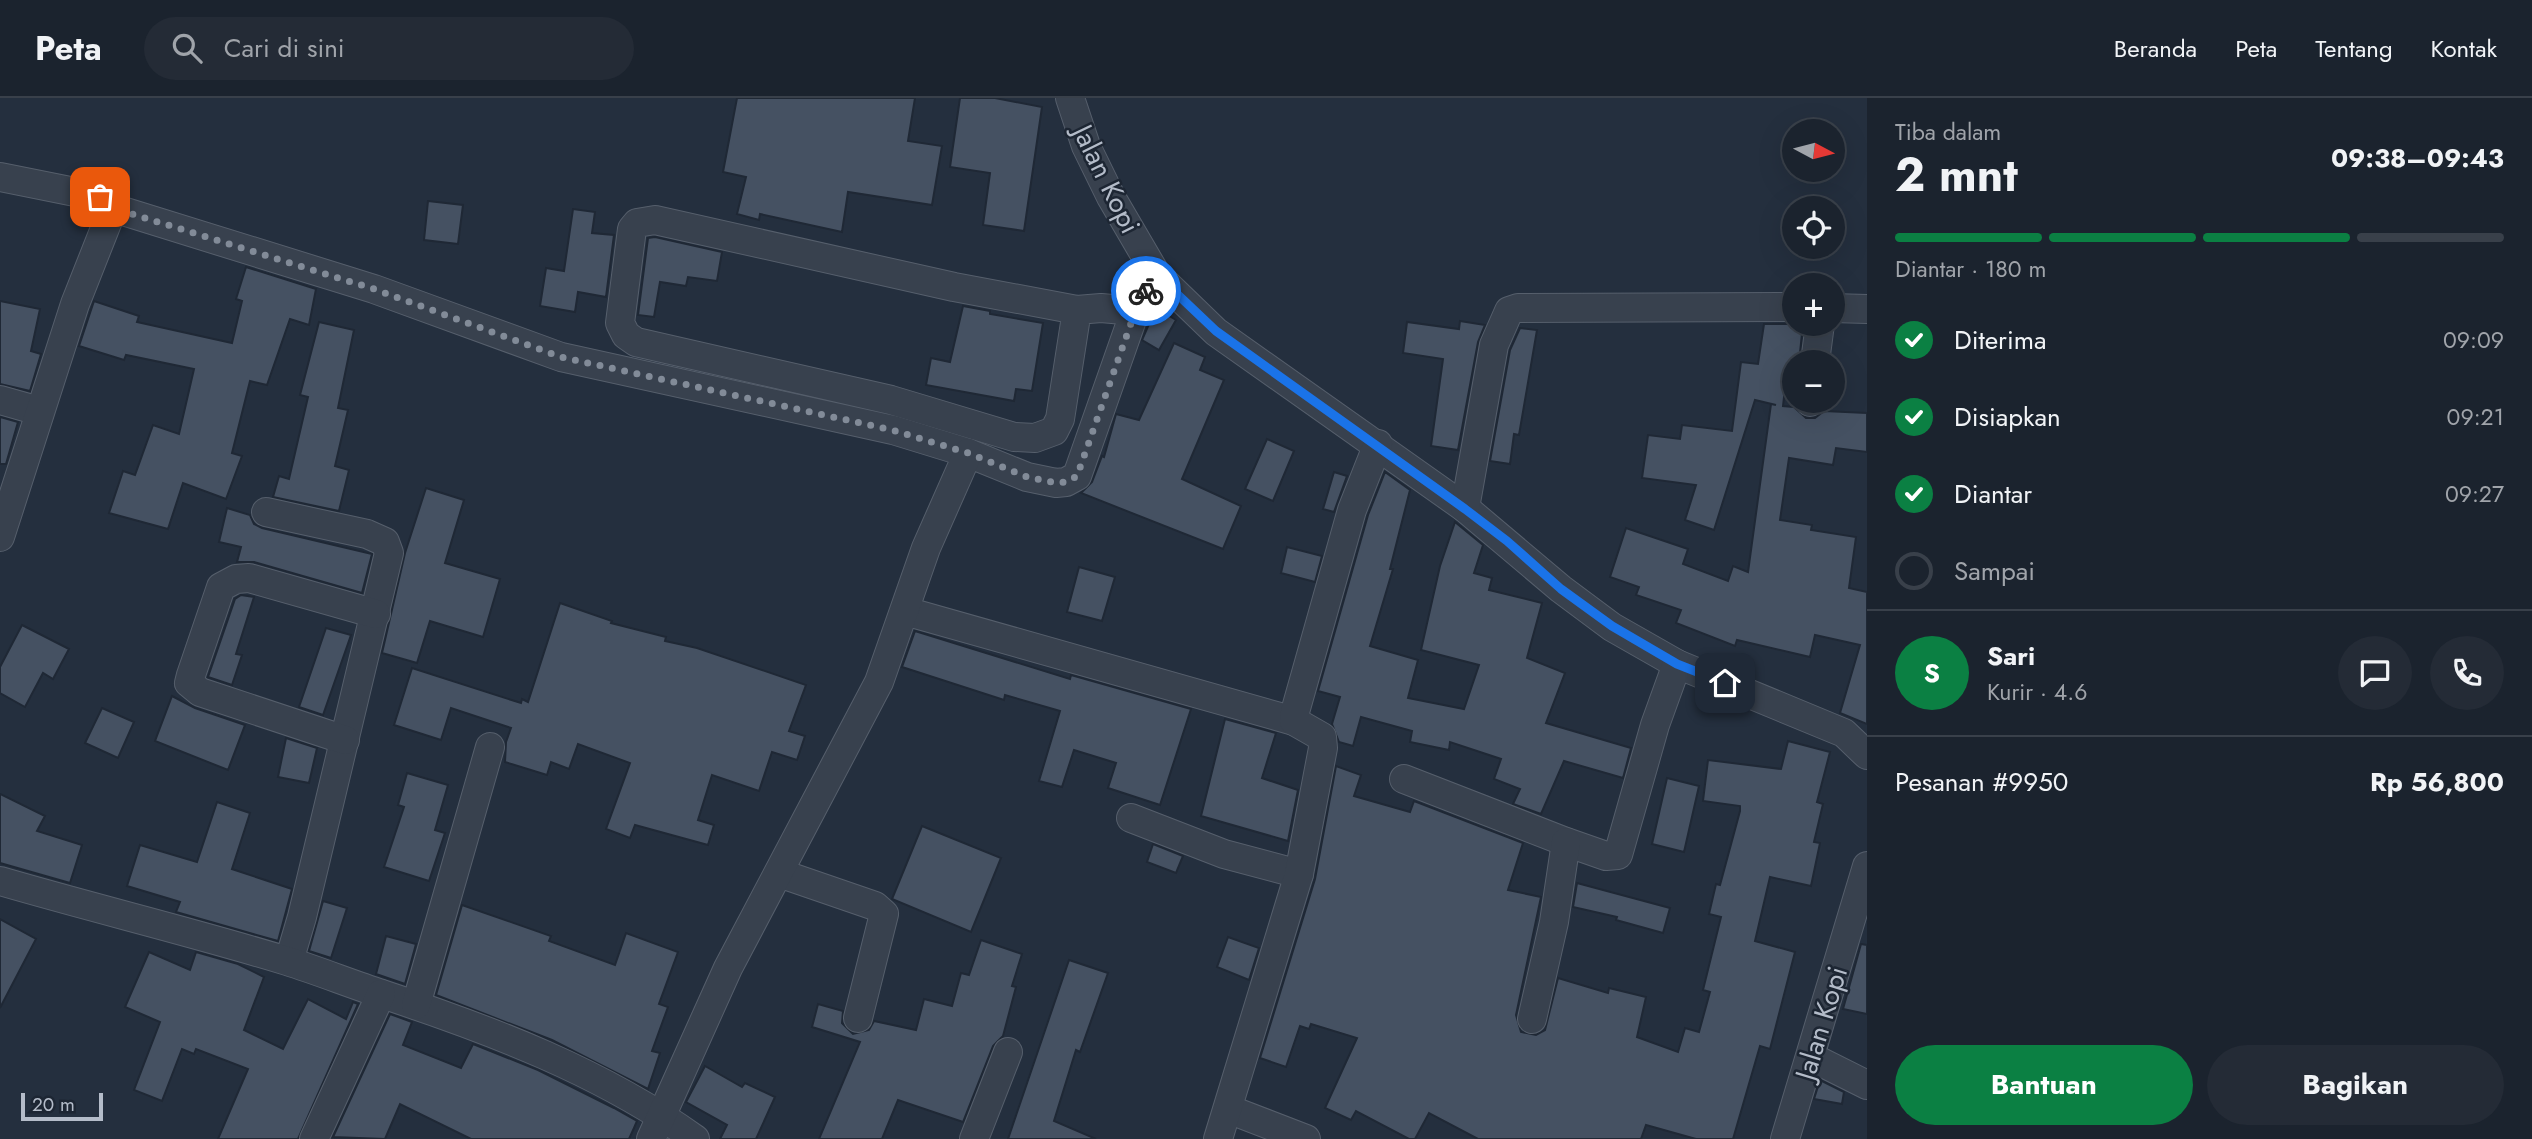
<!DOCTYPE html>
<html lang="id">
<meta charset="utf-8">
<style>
:root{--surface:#1b232e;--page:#242b36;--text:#f1f3f6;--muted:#a0a4aa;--line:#39404a;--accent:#0b8043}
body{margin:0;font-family:Jost,sans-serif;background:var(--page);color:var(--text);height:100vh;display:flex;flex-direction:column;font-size:26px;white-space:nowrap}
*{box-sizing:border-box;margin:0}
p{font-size:23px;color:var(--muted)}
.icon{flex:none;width:38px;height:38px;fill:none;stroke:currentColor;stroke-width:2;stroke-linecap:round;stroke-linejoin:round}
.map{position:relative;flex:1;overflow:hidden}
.details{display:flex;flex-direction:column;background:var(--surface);width:665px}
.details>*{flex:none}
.needle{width:46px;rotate:97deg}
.controls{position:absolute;left:1782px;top:21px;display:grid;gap:14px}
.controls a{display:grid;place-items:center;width:63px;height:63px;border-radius:50%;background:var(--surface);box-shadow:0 7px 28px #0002,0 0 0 2px var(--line);font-size:35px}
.scale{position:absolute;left:21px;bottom:18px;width:82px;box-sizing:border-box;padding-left:7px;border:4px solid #b4bcc9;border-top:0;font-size:19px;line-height:24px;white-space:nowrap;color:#b4bcc9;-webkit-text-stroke:5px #1d2633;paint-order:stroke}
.pin{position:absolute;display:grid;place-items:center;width:60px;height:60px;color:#fff;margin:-30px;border-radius:14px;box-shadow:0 4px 10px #0006}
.courier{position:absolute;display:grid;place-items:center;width:70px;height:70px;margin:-35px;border:5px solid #1a73e8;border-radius:50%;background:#fff;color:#222;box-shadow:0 2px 9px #0007}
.headline em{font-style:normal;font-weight:700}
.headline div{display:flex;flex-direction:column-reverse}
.headline{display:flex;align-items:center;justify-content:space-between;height:119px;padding:0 28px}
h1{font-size:46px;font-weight:700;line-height:52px}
.bar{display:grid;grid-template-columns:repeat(4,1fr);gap:10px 7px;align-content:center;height:84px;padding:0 28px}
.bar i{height:9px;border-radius:5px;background:var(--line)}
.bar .on{background:var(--accent)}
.bar p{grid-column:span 4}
.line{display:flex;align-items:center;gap:18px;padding:0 28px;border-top:2px solid var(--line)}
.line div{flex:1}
.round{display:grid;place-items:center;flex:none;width:74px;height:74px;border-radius:37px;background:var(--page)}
ol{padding:0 28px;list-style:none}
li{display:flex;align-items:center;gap:21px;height:77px}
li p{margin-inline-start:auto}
li .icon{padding:7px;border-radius:50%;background:var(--accent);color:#fff;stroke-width:4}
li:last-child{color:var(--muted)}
li i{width:38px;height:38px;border:4px solid var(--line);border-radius:50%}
.action{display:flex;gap:14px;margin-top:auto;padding:14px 28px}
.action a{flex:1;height:80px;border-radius:42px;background:var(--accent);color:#fff;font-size:28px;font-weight:700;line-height:80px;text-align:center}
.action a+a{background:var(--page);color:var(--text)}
header{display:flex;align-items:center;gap:42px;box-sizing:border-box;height:98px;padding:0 35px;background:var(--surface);border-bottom:2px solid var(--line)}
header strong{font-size:33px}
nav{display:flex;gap:38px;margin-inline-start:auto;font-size:24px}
.search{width:490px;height:63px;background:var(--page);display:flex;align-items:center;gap:18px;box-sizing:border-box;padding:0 24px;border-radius:38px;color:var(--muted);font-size:26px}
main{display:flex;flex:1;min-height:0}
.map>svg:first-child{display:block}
.building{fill:#455162;stroke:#1f2835;stroke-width:2}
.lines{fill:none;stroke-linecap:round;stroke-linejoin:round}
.street-casing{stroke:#565f6c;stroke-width:30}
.street{stroke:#38414e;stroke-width:28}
.done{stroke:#828b98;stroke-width:7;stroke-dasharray:0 12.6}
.route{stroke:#1a73e8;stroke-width:9}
.labels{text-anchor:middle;stroke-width:5;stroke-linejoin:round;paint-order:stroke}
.street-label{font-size:28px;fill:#b4bcc9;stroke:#1d2633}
</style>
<header>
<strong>Peta</strong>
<div class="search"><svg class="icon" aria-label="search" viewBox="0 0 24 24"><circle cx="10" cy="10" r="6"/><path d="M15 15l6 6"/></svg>Cari di sini</div>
<nav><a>Beranda</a><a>Peta</a><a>Tentang</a><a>Kontak</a></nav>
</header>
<main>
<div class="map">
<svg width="1867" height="1041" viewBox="0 0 1867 1041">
<rect width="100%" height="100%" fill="#242f3e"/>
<g class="building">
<polygon points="737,0 915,0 908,43 942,48 932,107 848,94 842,134 760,116 759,122 737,116 746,79 723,74"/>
<polygon points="960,0 995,0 1042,9 1024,133 983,127 990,75 950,69"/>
<polygon points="428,103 463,107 458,146 424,142"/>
<polygon points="573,111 595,114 592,135 614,137 606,199 578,194 575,214 540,208 546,170 564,173"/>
<polygon points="655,139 722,154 717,183 688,179 686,188 660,184 654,219 638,217 648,140"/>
<polygon points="246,169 316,191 309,227 290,221 267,287 250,283 232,355 242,358 226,401 183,385 168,431 109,415 123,373 135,377 153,327 179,336 194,271 126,257 124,262 79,248 94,203 139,218 137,224 232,245 242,203 236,201"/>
<polygon points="0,203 40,211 31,253 41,256 30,293 0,286"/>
<polygon points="963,208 990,213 990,216 1043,225 1032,293 1016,291 1014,303 926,287 931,260 950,264"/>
<polygon points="1156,210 1176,222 1159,252 1142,242"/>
<polygon points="1460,223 1485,227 1478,244 1458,352 1431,348 1443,261 1403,255 1407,224 1459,231"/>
<polygon points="319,224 354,232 338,310 348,312 335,368 349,372 339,413 273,399 279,378 289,381 308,299 300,297"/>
<polygon points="1764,226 1803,226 1799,264 1788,264 1783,308 1794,309 1806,320 1815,320 1824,313 1867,315 1867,354 1836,350 1833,367 1789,360 1780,422 1812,427 1811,432 1856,439 1849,490 1867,494 1867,626 1840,615 1860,547 1815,537 1810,559 1737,542 1735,548 1676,525 1681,512 1636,497 1639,489 1610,479 1626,430 1688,451 1683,466 1728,483 1733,468 1748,474 1771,306 1776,307 1755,302 1714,432 1685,422 1696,387 1642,380 1648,337 1680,341 1682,327 1732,333 1741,264 1758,266"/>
<polygon points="1520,230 1537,232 1519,337 1514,336 1510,366 1490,363 1510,252"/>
<polygon points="1174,245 1205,259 1200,272 1224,282 1182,381 1241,408 1223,451 1081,395 1092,384 1102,358 1104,359 1116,316 1139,322"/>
<polygon points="0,319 18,324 6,366 0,366"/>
<polygon points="1267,341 1294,353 1273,403 1245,391"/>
<polygon points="1334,374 1347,378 1334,414 1323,411"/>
<polygon points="1385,374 1410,392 1390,471 1393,471 1370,548 1418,562 1408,600 1464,611 1479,567 1421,552 1440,468 1455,424 1483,447 1474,475 1492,480 1489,492 1542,505 1527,560 1565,575 1546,625 1631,650 1623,680 1564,663 1541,716 1513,706 1520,691 1494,681 1501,661 1450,644 1449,652 1410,644 1412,633 1361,619 1353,648 1339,644 1332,626 1340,599 1318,593 1368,417"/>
<polygon points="426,390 464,402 445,465 500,481 483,539 430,523 417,565 382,555 405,455"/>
<polygon points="227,410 250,417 254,426 262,430 372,456 362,495 254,464 237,464 241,449 219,444"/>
<polygon points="1287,449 1322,458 1315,484 1281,475"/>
<polygon points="1079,469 1115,479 1102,523 1067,514"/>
<polygon points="241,497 254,499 236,556 242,557 232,587 208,579 235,501"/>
<polygon points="560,505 612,523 611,525 666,539 665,543 697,550 806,587 789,633 805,638 797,662 772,654 759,693 712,677 698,722 714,727 708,747 635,727 630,740 606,731 630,665 578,646 569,671 551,664 547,677 505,664 506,644 511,630 451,610 441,642 394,627 412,570 521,605 522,601 528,604"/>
<polygon points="22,527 69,551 53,581 43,575 25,609 0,595 0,569"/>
<polygon points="326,530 351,537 323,617 299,609"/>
<polygon points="915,533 1070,581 1071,577 1191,611 1160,707 1108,690 1116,665 1074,652 1062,689 1039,683 1060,613 1005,597 1004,602 902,569"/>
<polygon points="172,598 195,610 245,627 228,672 155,643"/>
<polygon points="102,610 134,624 118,660 85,645"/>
<polygon points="1225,621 1276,635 1262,680 1298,692 1288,743 1201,718"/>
<polygon points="286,640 317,650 309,685 278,679"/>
<polygon points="1788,643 1830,654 1817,704 1823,706 1814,744 1820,745 1811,788 1770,779 1755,843 1795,854 1770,951 1760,948 1733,1041 1696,1041 1646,1027 1641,1041 1478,1041 1429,1015 1415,1041 1409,1041 1356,1013 1351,1022 1325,1010 1357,940 1311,926 1309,931 1300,928 1286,969 1260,960 1315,781 1336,668 1361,677 1354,698 1410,714 1414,703 1523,745 1508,792 1541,799 1516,917 1521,934 1536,937 1545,932 1558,880 1608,895 1609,890 1646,899 1637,939 1678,954 1685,930 1699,934 1710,894 1703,892 1721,819 1709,816 1716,786 1720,787 1740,713 1740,708 1703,703 1708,662 1781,671"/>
<polygon points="407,675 448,687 435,732 445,735 429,783 384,769 404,709 398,707"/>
<polygon points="1667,680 1699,688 1684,754 1652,746"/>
<polygon points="0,696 45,718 37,733 82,747 70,785 0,765"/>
<polygon points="217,704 250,715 232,771 292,791 278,843 176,814 180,804 127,788 140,747 197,764"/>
<polygon points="922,728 1001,760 971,834 892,801"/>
<polygon points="1153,746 1183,758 1176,775 1147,764"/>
<polygon points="1577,785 1670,810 1663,835 1616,822 1617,819 1573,809"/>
<polygon points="323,803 347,810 331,860 309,853"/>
<polygon points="462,807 551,838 549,843 615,867 626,835 678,854 659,906 668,909 652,953 660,955 648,991 552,942 436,897"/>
<polygon points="0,821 36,841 0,910"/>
<polygon points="386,838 416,846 405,886 376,876"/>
<polygon points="1228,839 1259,850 1249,882 1217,869"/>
<polygon points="981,842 1022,856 1012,888 1016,889 1003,938 993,948 963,1024 898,1002 882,1041 819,1041 860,944 812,929 818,906 843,913 842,925 853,936 869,932 874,923 916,932 924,901 952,908 961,875 969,877"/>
<polygon points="1861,846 1867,847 1867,916 1843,911"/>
<polygon points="149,854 190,872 196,854 238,866 264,879 244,932 283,951 308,901 346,921 353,904 358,906 298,1041 218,1041 248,971 196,951 194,956 182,951 162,1003 134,992 160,924 125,909"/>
<polygon points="1069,862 1108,875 1080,954 1076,952 1054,1023 1096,1041 1008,1041"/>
<polygon points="390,916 412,924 403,947 461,970 473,946 538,972 614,1010 637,1023 634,1030 629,1041 471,1041 400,1006 385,1041 333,1039"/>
<polygon points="705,968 742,989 745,985 775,999 756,1041 720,1041 727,1027 686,1004"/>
<polygon points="1820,982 1844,994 1842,1006 1814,1001"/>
</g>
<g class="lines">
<g class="street-casing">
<g id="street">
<polyline points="1070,0 1086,48 1111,99 1156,176 1216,234 1465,410 1561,491 1612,529 1677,566 1844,635 1867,657"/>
<polyline points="0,79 100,99 113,110 374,191 561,259 893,332 968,355 1027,379 1056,385 1066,384 1077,378 1135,213 1156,176"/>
<polyline points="1832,210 1867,211"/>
<polyline points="1077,212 1060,321 1054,333 1035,340 1014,339 891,302 636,244 626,237 620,225 632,131 637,125 655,122 954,189 1077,212 1101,210 1135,213"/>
<polyline points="1815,264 1820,226"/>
<polyline points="0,302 39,313"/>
<polyline points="1810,304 1811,303"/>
<polyline points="1465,410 1494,247 1509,213 1518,210 1794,209"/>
<polyline points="266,414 367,436 385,444 389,455 302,819 289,863"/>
<polyline points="0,439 75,206 113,110"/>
<polyline points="905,513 1294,623"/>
<polyline points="345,642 200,594 189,585 191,577 221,489 236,481 249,480 376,516"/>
<polyline points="1404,681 1566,744 1606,758 1618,757 1655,627 1677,566"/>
<polyline points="1131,720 1224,756 1299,776"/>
<polyline points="779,775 875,808 884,816 858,920"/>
<path d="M0,783c96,28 192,51 287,80 32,10 64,23 95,33 109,36 220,78 313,145"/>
<polyline points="416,907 490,649"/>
<polyline points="1532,921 1554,824 1566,744"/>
<polyline points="1811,959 1867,987"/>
<polyline points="1228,1011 1306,1041"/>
<polyline points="314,1041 381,896"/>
<polyline points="651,1041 728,870 879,584 926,450 968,355"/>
<polyline points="974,1041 1008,954"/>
<polyline points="1218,1041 1299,776 1323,650 1322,639 1294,623 1295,614 1352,412 1378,346"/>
<polyline points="1785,1041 1867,768"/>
</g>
</g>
<use href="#street" class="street"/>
</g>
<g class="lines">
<polyline class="done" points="100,99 113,110 374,191 561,259 892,332 968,355 1027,379 1056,385 1066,384 1077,378 1135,214 1146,193"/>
<polyline class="route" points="1146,193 1156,176 1216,233 1465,411 1507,443 1561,491 1612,528 1677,566 1725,585"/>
</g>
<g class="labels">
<g class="street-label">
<text transform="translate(1107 81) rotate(64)" y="10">Jalan Kopi</text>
<text transform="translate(1821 925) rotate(-73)" y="10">Jalan Kopi</text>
</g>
</g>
</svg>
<div class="controls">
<a><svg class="needle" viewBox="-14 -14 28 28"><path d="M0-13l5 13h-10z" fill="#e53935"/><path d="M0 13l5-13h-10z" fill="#a0a4aa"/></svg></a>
<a><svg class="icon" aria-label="locate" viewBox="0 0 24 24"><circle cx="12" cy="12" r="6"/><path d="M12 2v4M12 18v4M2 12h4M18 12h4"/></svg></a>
<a>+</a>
<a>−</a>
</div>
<div class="scale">20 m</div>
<div class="pin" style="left:100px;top:99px;background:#ea580c"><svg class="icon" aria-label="bag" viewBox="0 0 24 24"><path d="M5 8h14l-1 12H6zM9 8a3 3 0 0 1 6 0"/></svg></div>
<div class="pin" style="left:1725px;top:585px;background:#1f2937"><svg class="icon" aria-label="home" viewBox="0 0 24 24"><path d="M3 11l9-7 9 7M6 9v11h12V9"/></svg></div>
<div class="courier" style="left:1146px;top:193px"><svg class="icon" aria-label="bike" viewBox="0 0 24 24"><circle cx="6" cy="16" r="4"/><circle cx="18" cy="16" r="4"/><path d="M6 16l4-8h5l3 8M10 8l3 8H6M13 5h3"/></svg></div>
</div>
<section class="details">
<div class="headline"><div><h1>2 mnt</h1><p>Tiba dalam</p></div><em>09:38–09:43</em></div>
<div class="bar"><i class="on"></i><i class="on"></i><i class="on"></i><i></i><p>Diantar · 180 m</p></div>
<ol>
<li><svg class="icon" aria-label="check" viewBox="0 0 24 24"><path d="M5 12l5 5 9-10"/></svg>Diterima<p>09:09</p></li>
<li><svg class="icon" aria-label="check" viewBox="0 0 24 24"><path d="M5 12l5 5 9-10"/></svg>Disiapkan<p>09:21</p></li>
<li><svg class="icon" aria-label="check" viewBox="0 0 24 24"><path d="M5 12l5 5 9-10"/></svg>Diantar<p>09:27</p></li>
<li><i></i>Sampai</li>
</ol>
<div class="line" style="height:126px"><b class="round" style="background:var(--accent);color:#fff">S</b><div><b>Sari</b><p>Kurir · 4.6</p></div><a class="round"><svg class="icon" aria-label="chat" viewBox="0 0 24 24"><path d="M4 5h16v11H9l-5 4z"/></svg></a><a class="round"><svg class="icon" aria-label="phone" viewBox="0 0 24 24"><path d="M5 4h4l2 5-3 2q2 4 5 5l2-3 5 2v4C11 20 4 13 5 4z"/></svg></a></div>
<div class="line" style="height:91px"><div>Pesanan #9950</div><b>Rp 56,800</b></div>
<div class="action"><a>Bantuan</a><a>Bagikan</a></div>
</section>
</main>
